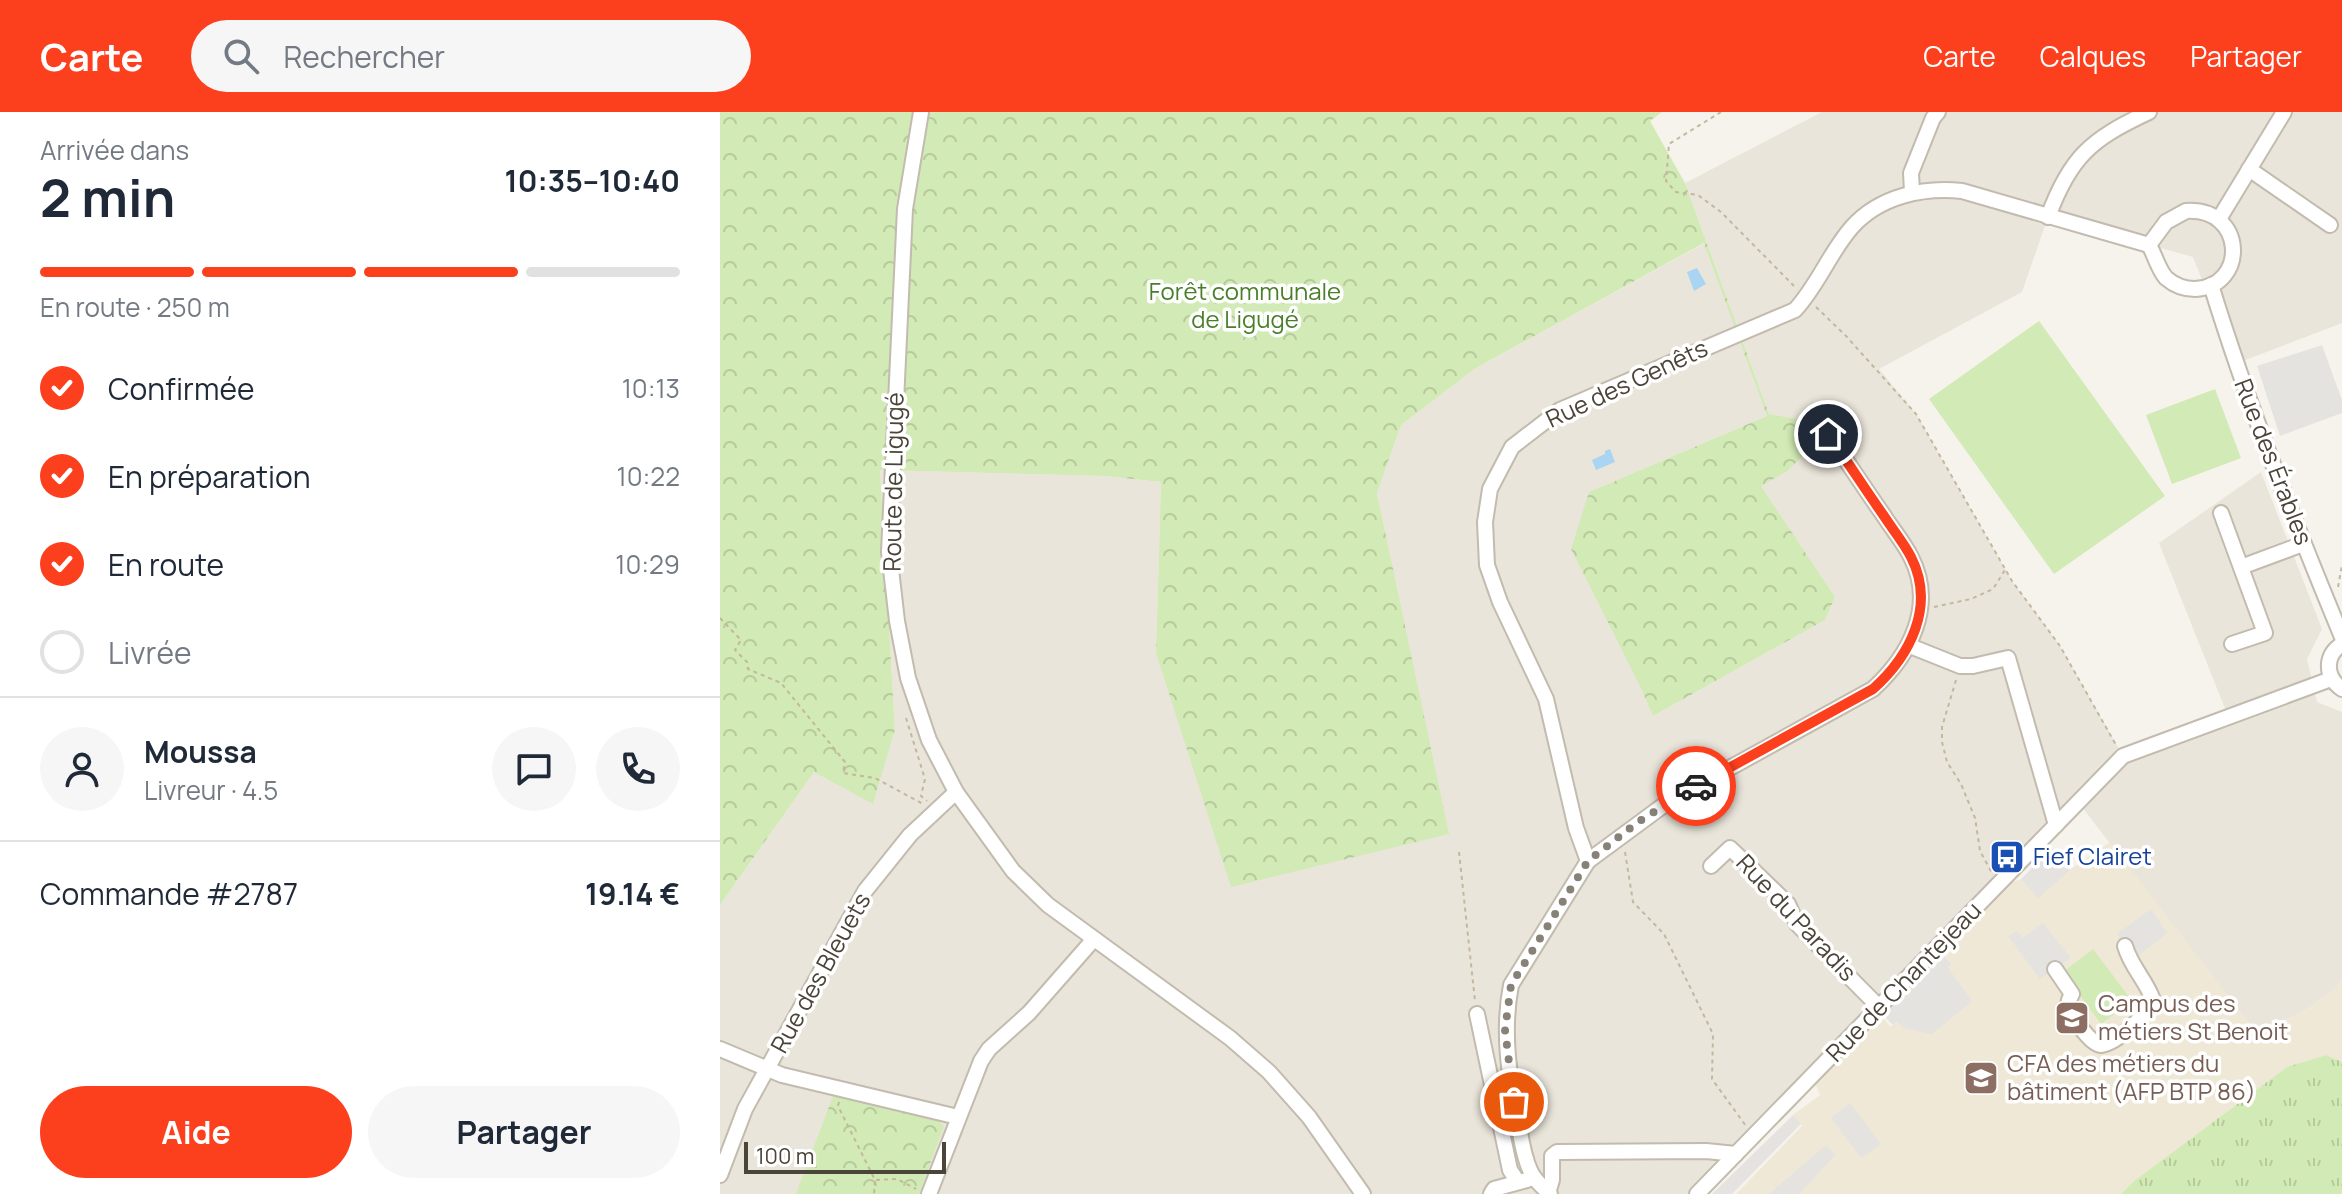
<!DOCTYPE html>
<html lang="fr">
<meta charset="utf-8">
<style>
:root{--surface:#fff;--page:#f6f6f7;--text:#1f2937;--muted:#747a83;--line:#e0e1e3;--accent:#fc3f1d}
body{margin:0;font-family:Manrope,sans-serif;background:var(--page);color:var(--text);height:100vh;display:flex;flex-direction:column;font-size:30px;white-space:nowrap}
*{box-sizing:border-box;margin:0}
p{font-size:26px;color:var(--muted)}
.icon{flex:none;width:44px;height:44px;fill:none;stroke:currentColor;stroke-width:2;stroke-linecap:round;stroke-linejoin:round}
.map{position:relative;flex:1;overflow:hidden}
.sheet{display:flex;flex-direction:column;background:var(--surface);width:720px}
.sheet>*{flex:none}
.scale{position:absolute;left:24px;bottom:20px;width:202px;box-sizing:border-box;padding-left:8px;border:4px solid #4b4439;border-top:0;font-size:22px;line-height:28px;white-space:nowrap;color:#4b4439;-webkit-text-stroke:6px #fff;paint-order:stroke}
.pin{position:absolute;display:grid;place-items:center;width:68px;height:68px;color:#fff;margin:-34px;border:4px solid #fff;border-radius:50%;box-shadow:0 2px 8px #0007}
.courier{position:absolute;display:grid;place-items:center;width:80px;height:80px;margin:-40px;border:6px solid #fc3f1d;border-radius:50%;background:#fff;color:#222;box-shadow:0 2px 10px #0007}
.headline em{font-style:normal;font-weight:700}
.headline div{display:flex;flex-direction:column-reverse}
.headline{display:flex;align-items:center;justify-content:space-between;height:136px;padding:0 40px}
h1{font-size:52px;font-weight:700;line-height:60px}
.bar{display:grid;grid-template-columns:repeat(4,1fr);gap:12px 8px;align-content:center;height:96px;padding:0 40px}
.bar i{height:10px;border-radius:6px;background:var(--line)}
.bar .selected{background:var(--accent)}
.bar p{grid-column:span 4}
.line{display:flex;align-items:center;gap:20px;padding:0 40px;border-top:2px solid var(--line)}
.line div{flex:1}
.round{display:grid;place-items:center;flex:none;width:84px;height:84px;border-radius:42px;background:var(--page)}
ol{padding:0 40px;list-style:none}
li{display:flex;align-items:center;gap:24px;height:88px}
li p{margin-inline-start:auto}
li .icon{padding:8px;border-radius:50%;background:var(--accent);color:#fff;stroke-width:4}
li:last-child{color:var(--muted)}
li i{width:44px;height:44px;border:4px solid var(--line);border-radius:50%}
.button{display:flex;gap:16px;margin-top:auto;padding:16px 40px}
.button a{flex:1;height:92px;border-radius:48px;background:var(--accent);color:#fff;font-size:32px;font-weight:700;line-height:92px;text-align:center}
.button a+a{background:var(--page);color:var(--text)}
header{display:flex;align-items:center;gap:48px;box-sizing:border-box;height:112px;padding:0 40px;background:var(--accent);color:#fff}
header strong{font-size:38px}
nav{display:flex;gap:44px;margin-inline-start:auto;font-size:28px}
.search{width:560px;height:72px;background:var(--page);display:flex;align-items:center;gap:20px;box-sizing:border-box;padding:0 28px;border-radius:44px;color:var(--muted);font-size:30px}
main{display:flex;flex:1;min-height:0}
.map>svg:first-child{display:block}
.residential{fill:#eae5da}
.education{fill:#efe8d6}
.grass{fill:url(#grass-tufts)}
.forest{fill:url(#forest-crowns)}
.garden{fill:#d2eab5}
.parking{fill:#e5e3e0}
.water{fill:#a9d4f2}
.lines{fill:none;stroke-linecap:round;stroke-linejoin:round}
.minor-casing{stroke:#c2bbae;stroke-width:18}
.path{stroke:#c4b79f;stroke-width:2;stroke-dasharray:4 4;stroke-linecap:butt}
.minor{stroke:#fff;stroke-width:14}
.done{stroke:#878178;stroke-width:8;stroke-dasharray:0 14.4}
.route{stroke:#fc3f1d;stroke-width:10}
.labels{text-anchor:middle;stroke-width:7;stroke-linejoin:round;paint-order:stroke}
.park-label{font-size:24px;fill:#4a7f2a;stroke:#fff}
.street-label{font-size:24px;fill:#4b4439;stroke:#fff}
.transit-label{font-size:24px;fill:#164399;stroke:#fff;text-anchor:start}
.education-label{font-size:24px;fill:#785e54;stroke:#fff;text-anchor:start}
</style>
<header>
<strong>Carte</strong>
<div class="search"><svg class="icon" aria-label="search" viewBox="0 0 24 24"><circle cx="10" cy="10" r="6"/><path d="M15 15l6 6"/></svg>Rechercher</div>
<nav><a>Carte</a><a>Calques</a><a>Partager</a></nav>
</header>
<main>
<section class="sheet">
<div class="headline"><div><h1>2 min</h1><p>Arrivée dans</p></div><em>10:35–10:40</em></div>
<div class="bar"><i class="selected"></i><i class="selected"></i><i class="selected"></i><i></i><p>En route · 250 m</p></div>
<ol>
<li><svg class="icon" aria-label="check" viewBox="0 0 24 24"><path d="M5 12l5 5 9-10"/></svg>Confirmée<p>10:13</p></li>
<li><svg class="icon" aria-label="check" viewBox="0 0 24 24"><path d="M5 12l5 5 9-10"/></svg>En préparation<p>10:22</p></li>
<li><svg class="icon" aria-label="check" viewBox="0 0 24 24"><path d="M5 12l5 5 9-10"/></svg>En route<p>10:29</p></li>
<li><i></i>Livrée</li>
</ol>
<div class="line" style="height:144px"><a class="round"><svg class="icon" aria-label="person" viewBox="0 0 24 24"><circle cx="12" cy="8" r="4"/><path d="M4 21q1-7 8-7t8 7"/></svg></a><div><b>Moussa</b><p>Livreur · 4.5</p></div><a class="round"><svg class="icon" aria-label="chat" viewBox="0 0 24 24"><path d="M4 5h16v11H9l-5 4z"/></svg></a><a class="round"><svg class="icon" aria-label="phone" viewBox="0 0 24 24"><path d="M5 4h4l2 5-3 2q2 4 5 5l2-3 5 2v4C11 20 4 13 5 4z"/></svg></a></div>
<div class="line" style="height:104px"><div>Commande #2787</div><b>19.14 €</b></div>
<div class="button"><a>Aide</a><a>Partager</a></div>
</section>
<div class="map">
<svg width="1622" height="1082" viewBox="0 0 1622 1082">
<defs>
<pattern id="grass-tufts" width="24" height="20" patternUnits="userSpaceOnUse" patternTransform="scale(2)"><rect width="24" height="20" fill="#d2eab5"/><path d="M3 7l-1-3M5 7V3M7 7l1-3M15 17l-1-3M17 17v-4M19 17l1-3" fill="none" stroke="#b6ca9c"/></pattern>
<pattern id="forest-crowns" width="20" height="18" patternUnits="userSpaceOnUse" patternTransform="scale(2)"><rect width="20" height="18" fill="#d2eab5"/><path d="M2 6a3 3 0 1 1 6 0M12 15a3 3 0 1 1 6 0" fill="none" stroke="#b6ca9c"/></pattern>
</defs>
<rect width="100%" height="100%" fill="#f6f3ec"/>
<polygon class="residential" points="1102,0 1622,0 1622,211 1515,252 1473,145 1328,105 1302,180 1159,257 1196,302 1292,469 1340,534 1403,644 1508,604 1439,431 1541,360 1602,517 1587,547 1597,590 1622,600 1622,866 1614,878 1588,897 1537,922 1358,690 977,1082 0,1082 0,793 94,660 153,691 175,618 160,358 385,364 441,370 436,541 728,723 657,381 681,313 756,256 985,131 1047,304 869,380 919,572 933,604 1105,508 1115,485 1041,374 1066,360 1049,302 965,71"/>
<polygon class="education" points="1390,730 1537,922 1588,897 1614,878 1622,866 1622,950 1606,943 1567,955 1414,1069 1401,1082 1016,1082 1082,1014 1073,1003 1100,983 1095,970 1161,904 1171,915 1232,852 1221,841 1290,771 1301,767 1318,785 1348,759"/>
<polygon class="grass" points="1606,943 1622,950 1622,1082 1401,1082 1414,1069 1567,955"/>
<g class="forest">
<polygon points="0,0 942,0 930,9 965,71 1049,302 1082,308 1088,339 1066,360 1041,374 1115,485 1105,508 933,604 919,572 851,437 869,380 1047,304 984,131 756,256 681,313 657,381 729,722 511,775 436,541 441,370 385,364 160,358 175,618 153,692 94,660 0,793"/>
<polygon points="113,984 210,1002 224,1014 199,1082 76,1082"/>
</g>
<g class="garden">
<polygon points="1319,209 1445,384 1334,462 1209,287"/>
<polygon points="1495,277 1521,346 1452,372 1426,303"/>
<polygon points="1373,837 1412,889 1381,912 1343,860"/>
</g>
<g class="parking">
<polygon points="1602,233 1622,288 1622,301 1560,324 1537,254"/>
<polygon points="1332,736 1350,758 1318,786 1301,767"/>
<polygon points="1431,797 1447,821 1418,844 1397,822"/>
<polygon points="1323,811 1351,846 1320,867 1288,824 1297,819 1303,826"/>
<polygon points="1218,839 1232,852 1228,856 1252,889 1212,922 1183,916 1177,909 1173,913 1160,900"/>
<polygon points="1130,991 1161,1032 1141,1046 1111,1006"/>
<polygon points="1073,1003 1081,1012 1012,1082 992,1082"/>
<polygon points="1106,1033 1115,1043 1079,1082 1049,1082"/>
</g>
<g class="water">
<polygon points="977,156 986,172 974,179 967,160"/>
<polygon points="890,337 895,350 876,358 872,348 885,342 885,339"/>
</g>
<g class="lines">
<g class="minor-casing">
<g id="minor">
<polyline points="201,0 185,97 169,440 177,509 188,566 209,628 236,680 293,759 328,793 510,926 549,960 589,1005 643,1082"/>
<polyline points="1529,57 1610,113"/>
<polyline points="1192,80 1191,61 1213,6 1218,0"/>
<path d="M1466,99c60,-4 62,76 9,78 -11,0 -21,-4 -29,-11 -8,-9 -11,-23 -17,-33l17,-23z"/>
<path d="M1328,105c22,-60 43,-78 101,-105"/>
<polyline points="1499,107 1564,0"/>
<path d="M1491,173c37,120 83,236 131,352"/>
<polyline points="1501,401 1545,521 1512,532"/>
<polyline points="1521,455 1583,432"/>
<path d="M1622,532c-18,12 -17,33 0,45"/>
<polyline points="1190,534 1240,554 1253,554 1288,546 1336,713"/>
<path d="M868,749l80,-59 205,-113c37,-34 63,-83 38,-132 -7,-14 -18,-27 -27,-41 -19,-27 -37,-55 -56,-82"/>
<polyline points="991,754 1010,736 1068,792 1077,812 1159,895"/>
<path d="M1335,857l17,25c-3,6 -4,6 -3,12 2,10 22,39 32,39 16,-2 47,-31 52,-45 -7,-20 -22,-33 -28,-54"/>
<polyline points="757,902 790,1058 798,1070"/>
<polyline points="0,937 62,963 238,1005"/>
<polyline points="0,1063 25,997 145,779 190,723 236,680"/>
<polyline points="828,1081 832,1068 832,1044 837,1040 986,1039 1016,1042"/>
<polyline points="209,1082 261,949 269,937 309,901 374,827"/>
<polyline points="771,1082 774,1077 807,1068"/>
<path d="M830,1082c-8,-8 -16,-14 -20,-24 -7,-15 -9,-33 -12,-49 -9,-46 -16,-89 -7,-136l77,-124 -12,-33 -30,-129 -46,-97 -13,-37 -2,-43 5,-33 22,-42 48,-37 235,-100c23,-25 35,-58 57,-83 28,-31 71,-40 110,-36l187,54"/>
<polyline points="977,1082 1403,644 1611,567"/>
</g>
</g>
<g class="path">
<polyline points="1001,0 949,32 946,69 956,80 978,83 1001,100 1074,174"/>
<polyline points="1096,195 1126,224 1196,302 1292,469 1340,534 1396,633"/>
<polyline points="1618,475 1622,453"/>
<polyline points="1214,495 1251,487 1273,477 1285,458"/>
<polyline points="0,506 21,528 15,538 27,550 28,557 61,571 125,650 123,661 155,666 203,692"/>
<polyline points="1236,568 1222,615 1222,630 1227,650 1241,672 1255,706 1260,739 1272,761"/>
<polyline points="186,606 205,667 201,684 207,689"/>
<polyline points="739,740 755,889"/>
<polyline points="905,740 913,790 944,822 993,922 992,967 1026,1014"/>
<polyline points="119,990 118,994 155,1068 154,1082"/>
<polyline points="156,1068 177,1067 196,1077"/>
</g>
<use href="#minor" class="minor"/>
</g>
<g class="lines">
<polyline class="done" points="794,990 785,918 791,873 868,749 918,710 976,674"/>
<path class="route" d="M976,674l177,-97c37,-33 63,-83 38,-132 -7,-14 -18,-27 -27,-41 -19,-27 -37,-55 -56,-82"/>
</g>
<defs>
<g id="bus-square" transform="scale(1.8)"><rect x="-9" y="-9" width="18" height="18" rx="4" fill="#1a4fb4" stroke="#fff"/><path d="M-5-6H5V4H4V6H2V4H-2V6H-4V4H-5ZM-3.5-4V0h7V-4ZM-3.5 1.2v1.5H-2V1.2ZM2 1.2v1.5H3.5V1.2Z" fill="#fff"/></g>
<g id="university-square" transform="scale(1.8)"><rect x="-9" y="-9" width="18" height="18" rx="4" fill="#8d6e63" stroke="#fff"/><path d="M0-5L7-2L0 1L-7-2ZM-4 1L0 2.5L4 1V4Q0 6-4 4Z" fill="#fff"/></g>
</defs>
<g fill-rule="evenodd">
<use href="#bus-square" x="1287" y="745"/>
<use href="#university-square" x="1352" y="906"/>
<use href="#university-square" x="1261" y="966"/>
</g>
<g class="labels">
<g class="park-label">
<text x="525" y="188">Forêt communale<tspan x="525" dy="28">de Ligugé</tspan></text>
</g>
<g class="street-label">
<text transform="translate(907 272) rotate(-25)" y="8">Rue des Genêts</text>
<text transform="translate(1553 350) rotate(69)" y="8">Rue des Érables</text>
<text transform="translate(174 370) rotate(-89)" y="8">Route de Ligugé</text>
<text transform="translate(1076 806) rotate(47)" y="8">Rue du Paradis</text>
<text transform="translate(101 861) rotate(-61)" y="8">Rue des Bleuets</text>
<text transform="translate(1184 870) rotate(-46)" y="8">Rue de Chantejeau</text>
</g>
<g class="transit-label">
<text x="1313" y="753">Fief Clairet</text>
</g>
<g class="education-label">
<text x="1378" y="900">Campus des<tspan x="1378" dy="28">métiers St Benoit</tspan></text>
<text x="1287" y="960">CFA des métiers du<tspan x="1287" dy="28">bâtiment (AFP BTP 86)</tspan></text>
</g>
</g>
</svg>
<div class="scale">100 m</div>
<div class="pin" style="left:794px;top:990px;background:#ea580c"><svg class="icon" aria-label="bag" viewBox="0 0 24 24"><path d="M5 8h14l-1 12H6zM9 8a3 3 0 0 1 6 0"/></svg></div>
<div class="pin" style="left:1108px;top:322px;background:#1f2937"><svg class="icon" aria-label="home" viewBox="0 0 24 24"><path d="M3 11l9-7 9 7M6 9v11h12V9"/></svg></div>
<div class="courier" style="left:976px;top:674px"><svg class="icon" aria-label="car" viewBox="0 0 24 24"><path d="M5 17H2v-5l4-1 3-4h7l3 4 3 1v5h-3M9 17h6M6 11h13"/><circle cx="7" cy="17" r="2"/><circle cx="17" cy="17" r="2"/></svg></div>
</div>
</main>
